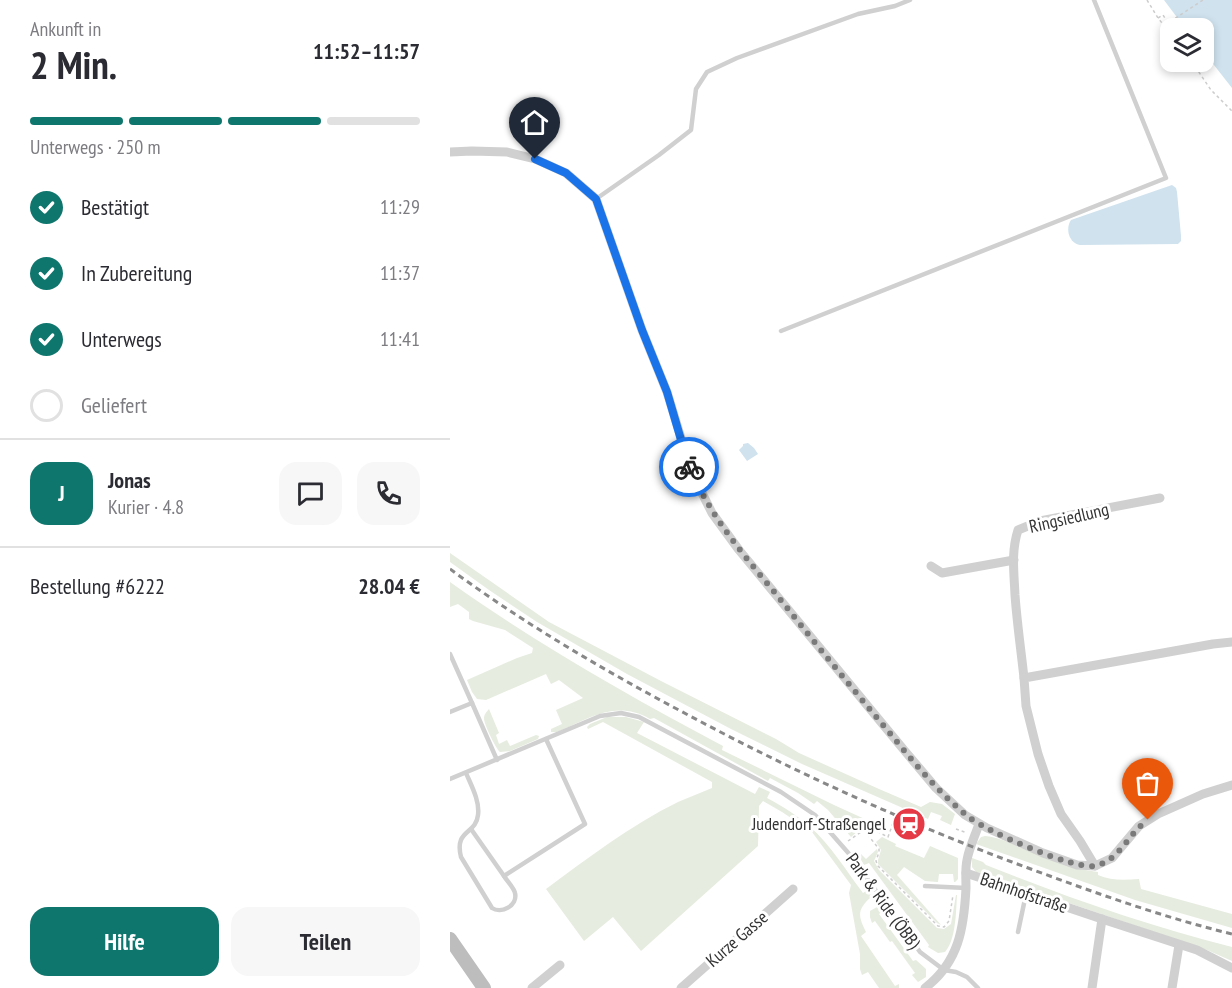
<!DOCTYPE html>
<html lang="de">
<meta charset="utf-8">
<style>
:root{--surface:#fff;--page:#f7f7f7;--text:#2b2b33;--muted:#7c7c81;--line:#e1e1e2;--accent:#0f766e}
body{margin:0;font-family:"PT Sans Narrow",sans-serif;background:var(--page);color:var(--text);height:100vh;display:flex;flex-direction:column;font-size:22px;white-space:nowrap}
*{box-sizing:border-box;margin:0}
p{font-size:20px;color:var(--muted)}
.icon{flex:none;width:33px;height:33px;fill:none;stroke:currentColor;stroke-width:2;stroke-linecap:round;stroke-linejoin:round}
.map{position:relative;flex:1;overflow:hidden}
.details{display:flex;flex-direction:column;background:var(--surface);width:450px}
.details>*{flex:none}
.buttons{position:absolute;left:710px;top:18px;display:grid;gap:12px}
.buttons a{display:grid;place-items:center;width:54px;height:54px;border-radius:12px;background:var(--surface);box-shadow:0 3px 9px #0003;font-size:30px}
.pin{position:absolute;display:grid;place-items:center;width:51px;height:51px;color:#fff;margin:-62px -26px;border-radius:50% 50% 50% 0;rotate:-45deg;box-shadow:0 0 6px #0007}
.pin .icon{rotate:45deg}
.courier{position:absolute;display:grid;place-items:center;width:60px;height:60px;margin:-30px;border:4px solid #1a73e8;border-radius:50%;background:#fff;color:#222;box-shadow:0 2px 8px #0007}
.overview em{font-style:normal;font-weight:700}
.overview div{display:flex;flex-direction:column-reverse}
.overview{display:flex;align-items:center;justify-content:space-between;height:102px;padding:0 30px}
h1{font-size:39px;font-weight:700;line-height:45px}
.bar{display:grid;grid-template-columns:repeat(4,1fr);gap:9px 6px;align-content:center;height:72px;padding:0 30px}
.bar i{height:8px;border-radius:4px;background:var(--line)}
.bar .selected{background:var(--accent)}
.bar p{grid-column:span 4}
.line{display:flex;align-items:center;gap:15px;padding:0 30px;border-top:2px solid var(--line)}
.line div{flex:1}
.round{display:grid;place-items:center;flex:none;width:63px;height:63px;border-radius:18px;background:var(--page)}
ol{padding:0 30px;list-style:none}
li{display:flex;align-items:center;gap:18px;height:66px}
li p{margin-inline-start:auto}
li .icon{padding:6px;border-radius:50%;background:var(--accent);color:#fff;stroke-width:4}
li:last-child{color:var(--muted)}
li i{width:33px;height:33px;border:3px solid var(--line);border-radius:50%}
.cta{display:flex;gap:12px;margin-top:auto;padding:12px 30px}
.cta a{flex:1;height:69px;border-radius:18px;background:var(--accent);color:#fff;font-size:24px;font-weight:700;line-height:69px;text-align:center}
.cta a+a{background:var(--page);color:var(--text)}
main{display:flex;flex:1;min-height:0}
.map>svg:first-child{display:block}
.green{fill:#e6ecdf}
.water{fill:#cfe2ee}
.lines{fill:none;stroke-linecap:round;stroke-linejoin:round}
.path{stroke:#cdcdcd;stroke-width:1.5;stroke-dasharray:3 3;stroke-linecap:butt}
.lane{stroke:#d0d0d0;stroke-width:4.5}
.street{stroke:#d0d0d0;stroke-width:9}
.secondary{stroke:#bdbdbd;stroke-width:14}
.rail{stroke:#888;stroke-width:3;stroke-dasharray:6 4.5;stroke-linecap:butt}
.done{stroke:#7a7a7a;stroke-width:6;stroke-dasharray:0 10.8}
.route{stroke:#1a73e8;stroke-width:8}
.labels{text-anchor:middle;stroke-width:6;stroke-linejoin:round;paint-order:stroke}
.street-label{font-size:18px;fill:#333;stroke:#fff}
.poi-label{font-size:18px;fill:#333;stroke:#fff;text-anchor:end}
</style>
<main>
<section class="details">
<div class="overview"><div><h1>2 Min.</h1><p>Ankunft in</p></div><em>11:52–11:57</em></div>
<div class="bar"><i class="selected"></i><i class="selected"></i><i class="selected"></i><i></i><p>Unterwegs · 250 m</p></div>
<ol>
<li><svg class="icon" aria-label="check" viewBox="0 0 24 24"><path d="M5 12l5 5 9-10"/></svg>Bestätigt<p>11:29</p></li>
<li><svg class="icon" aria-label="check" viewBox="0 0 24 24"><path d="M5 12l5 5 9-10"/></svg>In Zubereitung<p>11:37</p></li>
<li><svg class="icon" aria-label="check" viewBox="0 0 24 24"><path d="M5 12l5 5 9-10"/></svg>Unterwegs<p>11:41</p></li>
<li><i></i>Geliefert</li>
</ol>
<div class="line" style="height:108px"><b class="round" style="background:var(--accent);color:#fff">J</b><div><b>Jonas</b><p>Kurier · 4.8</p></div><a class="round"><svg class="icon" aria-label="chat" viewBox="0 0 24 24"><path d="M4 5h16v11H9l-5 4z"/></svg></a><a class="round"><svg class="icon" aria-label="phone" viewBox="0 0 24 24"><path d="M5 4h4l2 5-3 2q2 4 5 5l2-3 5 2v4C11 20 4 13 5 4z"/></svg></a></div>
<div class="line" style="height:78px"><div>Bestellung #6222</div><b>28.04 €</b></div>
<div class="cta"><a>Hilfe</a><a>Teilen</a></div>
</section>
<div class="map">
<svg width="782" height="988" viewBox="0 0 782 988">
<rect width="100%" height="100%" fill="#fff"/>
<g class="green">
<polygon points="0,553 99,622 211,681 326,739 349,753 429,789 471,807 480,802 492,804 505,814 501,825 490,820 492,816 481,812 478,819 352,764 281,729 177,674 87,622 39,590 0,562"/>
<path d="M0,582c87,62 179,114 273,164l-1,4 112,55 46,21 1,2 -2,2 -13,-6 -15,13 -23,-27 -11,-9 -3,3 -16,-11 -28,-15 -2,3 -114,-63 -4,1c-35,-20 -61,0 -93,13h-6v-3l11,-5 -6,-14 27,-12 -24,-18 -8,4 -5,-10 -60,26 -9,-1 -5,-7 -5,-12 50,-22 15,-5 1,-5 -28,-18 -32,-9 -4,-2v-7l-11,-8 -8,3z"/>
<path d="M39,709l10,24 -3,2 3,9 8,-4 3,6 26,-11 3,1 -1,3 -28,12 -10,1c-5,-5 -15,-26 -16,-33 0,-5 2,-6 5,-10z"/>
<path d="M157,717h19l18,5 -7,11 118,61 4,-7 11,5 -3,6c15,8 30,17 43,29 20,17 37,45 53,66l6,-4 2,4 -1,5c-13,12 -12,18 -4,34l-5,4 34,50 4,-2v4h-20l-11,-16 -6,3 -2,-6v-15l-11,-61 2,-8 -39,-53 -30,-20 -19,-11 -4,5 -1,40 -117,105 -28,-34 -29,24 -38,-52c42,-31 85,-64 132,-87 11,-5 23,-9 34,-14v-6l-109,-60 -15,7 -1,-2 3,-3z"/>
<path d="M535,836c13,1 25,7 36,12 26,10 50,21 77,24v3c13,6 27,5 41,4l2,10 91,25v14l-97,-28 -159,-56 5,-7z"/>
<polygon points="432,837 446,844 445,846 474,858 480,846 508,858 508,879 505,882 504,882 503,874 489,874 488,882 475,881 454,867 447,875 491,925 487,923 428,864 428,860 431,850 426,842"/>
<path d="M427,849l1,3 -4,9 5,9 58,58 7,1 7,-5 5,-29h1c-1,16 -1,45 -12,57l-7,1 -10,-6 1,-2 -60,-82 -5,2 -4,-7 1,-4 5,5z"/>
<path d="M522,858l11,4 3,3c80,32 162,61 246,82v14l-25,-11 -226,-77 -5,-1 -4,-5z"/>
<polygon points="427,907 431,907 434,910 429,914 463,961 466,960 476,969 476,977 468,982 462,975 465,973 442,941 440,942 425,921 422,923 420,917 420,911"/>
</g>
<g class="water">
<polygon points="714,0 782,0 782,88 753,51 753,28 735,28"/>
<path d="M722,185l4,3 1,4 4,44v5l-3,3 -98,1c-11,-2 -15,-16 -9,-25z"/>
<polygon points="298,443 304,448 308,454 297,461 289,450 293,446 293,444"/>
</g>
<g class="lines">
<g class="path">
<polyline points="697,0 708,18 720,33"/>
<polyline points="708,18 713,15 718,23 753,0"/>
<polyline points="742,62 761,90 782,111"/>
<polyline points="443,823 438,837 418,827 414,830 429,849 429,852 426,861 428,866 488,926 494,927 499,921 503,895"/>
<polyline points="506,829 517,833"/>
<polyline points="398,841 414,830"/>
</g>
<g class="lane">
<polyline points="146,199 209,155 241,130 246,89 257,72 287,58 408,14 445,6 460,0"/>
<polyline points="331,331 716,178 644,0"/>
<polyline points="0,654 22,703"/>
<polyline points="0,712 22,703 47,760"/>
<path d="M16,773c5,12 14,28 12,42 -2,20 -24,14 -17,42l31,51c9,6 26,-2 23,-15 -1,-5 -8,-12 -11,-17l81,-52 -39,-85"/>
<polyline points="0,779 150,716 171,713 189,717 331,792 365,815 401,856 470,952 494,970 506,972 517,977 528,988"/>
<polyline points="21,829 54,876"/>
<polyline points="475,886 516,888"/>
<polyline points="568,932 576,894"/>
</g>
<g class="street">
<polyline points="0,152 22,151 57,152 85,159 116,173 146,199 192,330 217,392 241,471 262,513 289,550 454,750 486,788 515,815 537,828 593,853 627,865 645,866 662,858 689,826 708,814 753,794 782,785"/>
<polyline points="481,566 492,573 564,560"/>
<path d="M574,678c-3,-28 -7,-55 -9,-83 -1,-23 -4,-43 3,-65l22,-9 120,-23"/>
<polyline points="645,866 630,841 611,814 599,786 588,754 576,706 574,678 763,644 782,642"/>
<polyline points="516,873 652,919 747,950 782,968"/>
<polyline points="82,988 110,965"/>
<polyline points="231,988 343,889"/>
<path d="M475,988c34,-26 39,-60 41,-100 0,-9 -1,-19 1,-28 2,-12 8,-24 12,-36"/>
<polyline points="642,988 652,919"/>
<polyline points="722,988 729,945"/>
</g>
<polyline class="secondary" points="0,939 34,988"/>
<path class="rail" d="M0,569c76,56 157,103 240,147 101,54 206,102 314,143 75,28 150,56 228,75"/>
</g>
<g class="lines">
<path class="done" d="M239,467c3,8 8,16 12,24 22,42 54,77 83,113 34,43 69,85 104,127 24,29 48,59 77,83 17,16 107,55 129,52 25,-4 35,-34 54,-46"/>
<polyline class="route" points="85,159 116,173 146,199 192,330 217,392 239,467"/>
</g>
<defs>
<g id="station-disc" transform="scale(1.725)"><circle r="9.5" fill="#e63946" stroke="#fff"/><path d="M-3-6H3Q5-6 5-4V2Q5 4 3 4L4.5 6H3L1.5 4h-3L-3 6H-4.5L-3 4Q-5 4-5 2V-4Q-5-6-3-6ZM-3.5-4v3h7v-3ZM-3.5 1v1.5H-2V1ZM2 1v1.5H3.5V1Z" fill="#fff"/></g>
</defs>
<g fill-rule="evenodd">
<use href="#station-disc" x="459" y="824"/>
</g>
<g class="labels">
<g class="street-label">
<text transform="translate(619 518) rotate(-13)" y="6">Ringsiedlung</text>
<text transform="translate(574 893) rotate(19)" y="6">Bahnhofstraße</text>
<text transform="translate(433 901) rotate(54)" y="6">Park &amp; Ride (ÖBB)</text>
<text transform="translate(287 939) rotate(-41)" y="6">Kurze Gasse</text>
</g>
<g class="poi-label">
<text x="436" y="830">Judendorf-Straßengel</text>
</g>
</g>
</svg>
<div class="buttons">
<a><svg class="icon" aria-label="layers" viewBox="0 0 24 24"><path d="M12 4l9 5-9 5-9-5zM3 14l9 5 9-5"/></svg></a>
</div>
<div class="pin" style="left:698px;top:820px;background:#ea580c"><svg class="icon" aria-label="bag" viewBox="0 0 24 24"><path d="M5 8h14l-1 12H6zM9 8a3 3 0 0 1 6 0"/></svg></div>
<div class="pin" style="left:85px;top:159px;background:#1f2937"><svg class="icon" aria-label="home" viewBox="0 0 24 24"><path d="M3 11l9-7 9 7M6 9v11h12V9"/></svg></div>
<div class="courier" style="left:239px;top:467px"><svg class="icon" aria-label="bike" viewBox="0 0 24 24"><circle cx="6" cy="16" r="4"/><circle cx="18" cy="16" r="4"/><path d="M6 16l4-8h5l3 8M10 8l3 8H6M13 5h3"/></svg></div>
</div>
</main>
